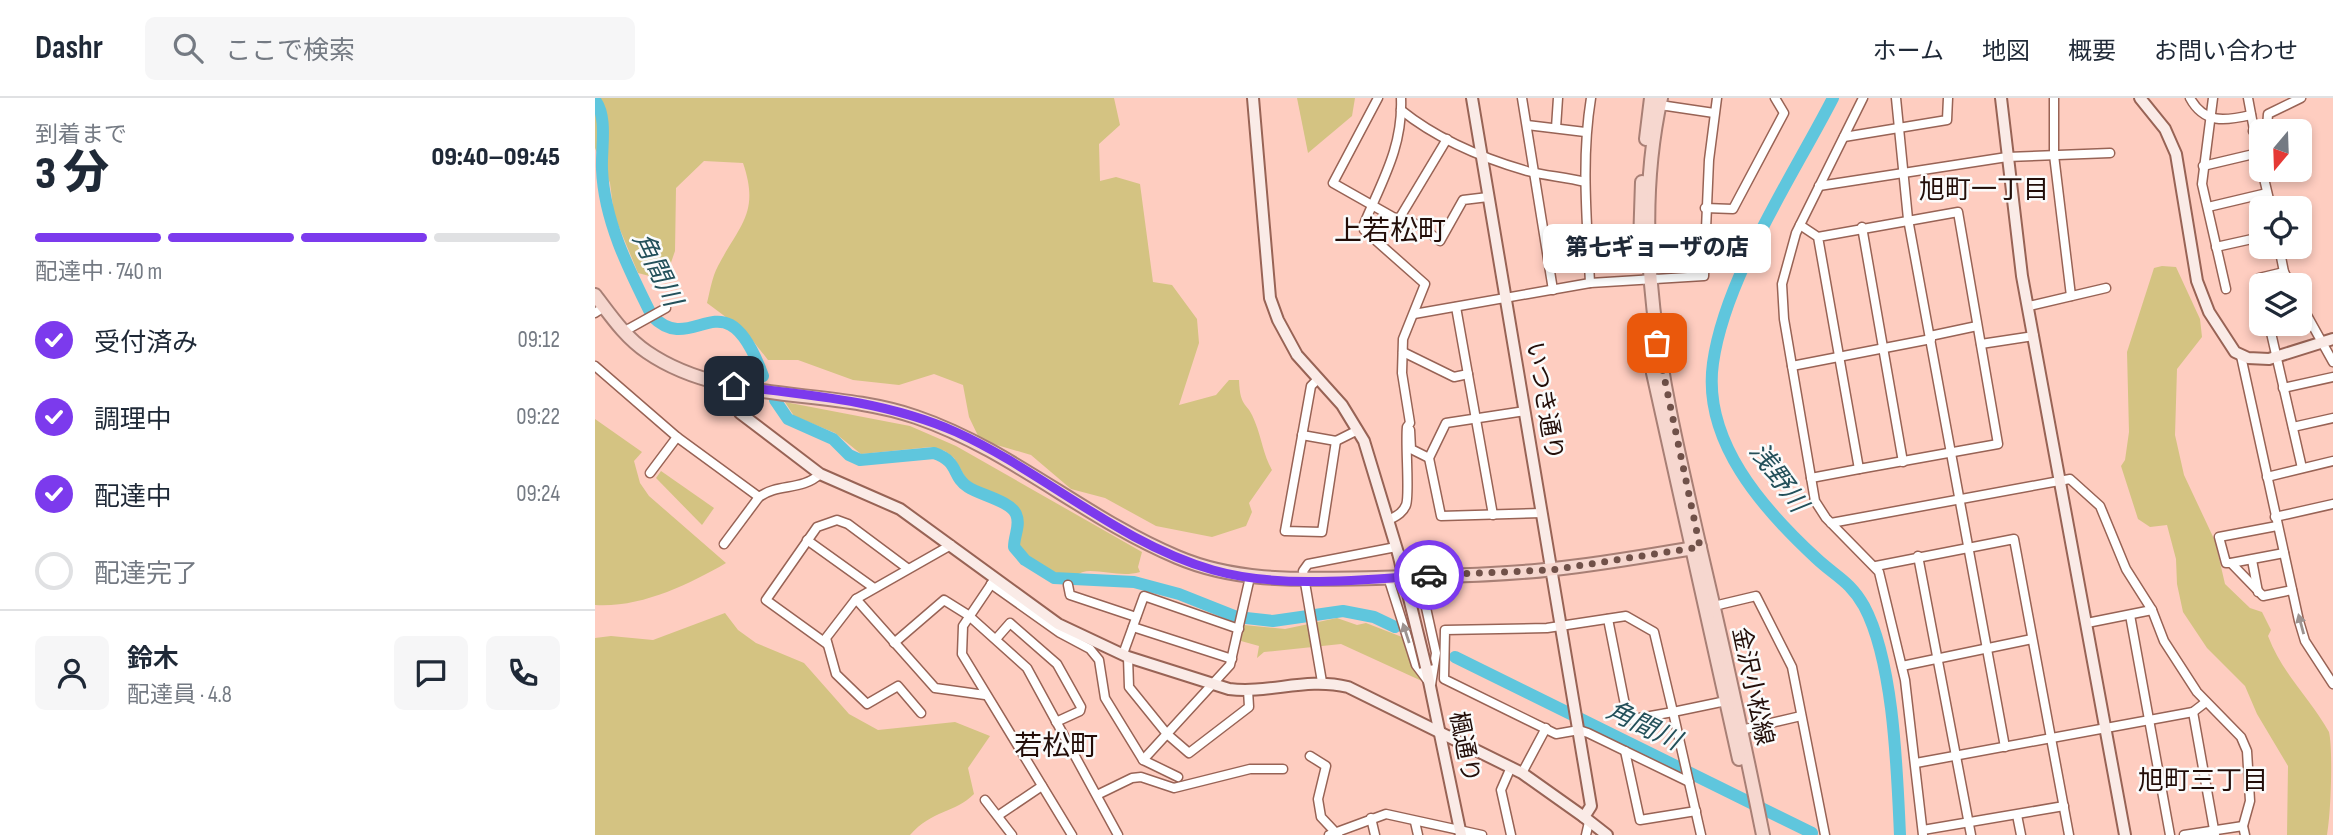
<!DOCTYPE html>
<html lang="ja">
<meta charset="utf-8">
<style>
:root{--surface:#fff;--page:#f6f6f7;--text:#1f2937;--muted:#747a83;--line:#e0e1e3;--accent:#7c3aed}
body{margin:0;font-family:"Sofia Sans Condensed","Noto Sans JP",sans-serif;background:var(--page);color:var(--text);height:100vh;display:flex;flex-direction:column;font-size:26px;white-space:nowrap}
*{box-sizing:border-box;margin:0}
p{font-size:23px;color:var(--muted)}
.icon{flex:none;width:38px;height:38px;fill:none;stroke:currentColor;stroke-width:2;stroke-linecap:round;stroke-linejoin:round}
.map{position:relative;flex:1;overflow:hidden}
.sheet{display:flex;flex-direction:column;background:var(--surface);width:595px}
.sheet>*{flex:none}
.needle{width:46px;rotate:199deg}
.buttons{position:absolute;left:1654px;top:21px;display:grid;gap:14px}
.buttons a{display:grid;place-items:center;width:63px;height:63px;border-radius:10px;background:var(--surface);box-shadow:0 4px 10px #0003;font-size:35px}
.pin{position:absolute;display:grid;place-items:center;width:60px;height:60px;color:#fff;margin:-30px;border-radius:14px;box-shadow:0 4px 10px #0006}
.courier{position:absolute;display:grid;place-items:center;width:70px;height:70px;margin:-35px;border:5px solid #7c3aed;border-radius:50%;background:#fff;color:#222;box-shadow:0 2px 9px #0007}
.bubble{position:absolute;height:49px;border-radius:10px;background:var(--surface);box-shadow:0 4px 10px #0003;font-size:23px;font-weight:800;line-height:49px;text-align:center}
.head em{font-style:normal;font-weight:800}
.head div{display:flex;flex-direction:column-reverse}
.head{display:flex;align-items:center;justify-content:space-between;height:119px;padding:0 35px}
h1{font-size:46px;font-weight:800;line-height:52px}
.bar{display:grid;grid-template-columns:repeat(4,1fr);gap:10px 7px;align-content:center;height:84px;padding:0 35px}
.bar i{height:9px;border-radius:5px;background:var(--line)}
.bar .active{background:var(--accent)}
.bar p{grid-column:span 4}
.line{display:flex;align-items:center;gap:18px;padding:0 35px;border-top:2px solid var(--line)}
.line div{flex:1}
.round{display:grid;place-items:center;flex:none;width:74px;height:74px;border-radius:10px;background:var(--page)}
ol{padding:0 35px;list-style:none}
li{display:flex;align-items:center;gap:21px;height:77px}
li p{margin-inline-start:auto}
li .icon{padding:7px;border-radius:50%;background:var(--accent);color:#fff;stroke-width:4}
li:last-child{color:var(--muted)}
li i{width:38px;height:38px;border:4px solid var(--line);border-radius:50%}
header{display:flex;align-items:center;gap:42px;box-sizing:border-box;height:98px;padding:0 35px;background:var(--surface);border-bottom:2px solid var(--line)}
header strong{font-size:33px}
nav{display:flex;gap:38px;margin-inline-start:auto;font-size:24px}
.search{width:490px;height:63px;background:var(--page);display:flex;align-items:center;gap:18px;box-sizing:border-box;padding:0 24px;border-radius:10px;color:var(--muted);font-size:26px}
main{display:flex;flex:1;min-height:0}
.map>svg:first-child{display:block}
.green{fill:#d4c382}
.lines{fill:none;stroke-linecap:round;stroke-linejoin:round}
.river{stroke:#5fc6dd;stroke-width:12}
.street-casing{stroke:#986355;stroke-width:11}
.secondary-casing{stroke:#986355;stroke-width:14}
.primary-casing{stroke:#a87f75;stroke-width:16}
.street{stroke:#fff;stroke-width:8}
.secondary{stroke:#faebe7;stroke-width:10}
.primary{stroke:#f6d7cf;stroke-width:12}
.secondary-bridge-casing{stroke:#986355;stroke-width:14;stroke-linecap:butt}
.secondary-bridge{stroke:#faebe7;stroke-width:10}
.oneway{fill:#9c9390}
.done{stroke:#705149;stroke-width:7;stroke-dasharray:0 12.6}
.route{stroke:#7c3aed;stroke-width:9}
.labels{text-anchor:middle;stroke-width:5;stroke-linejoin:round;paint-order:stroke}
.street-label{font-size:24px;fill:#230e09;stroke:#fbfbfb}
.neighbourhood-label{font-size:26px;fill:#230e09;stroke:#fbfbfb}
.water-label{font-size:26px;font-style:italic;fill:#23505a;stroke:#fbfbfb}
.quarter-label{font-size:28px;fill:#230e09;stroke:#fbfbfb}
</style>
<header>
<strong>Dashr</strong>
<div class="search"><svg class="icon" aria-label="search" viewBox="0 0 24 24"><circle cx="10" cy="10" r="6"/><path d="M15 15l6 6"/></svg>ここで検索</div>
<nav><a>ホーム</a><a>地図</a><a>概要</a><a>お問い合わせ</a></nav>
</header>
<main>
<section class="sheet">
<div class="head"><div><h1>3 分</h1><p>到着まで</p></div><em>09:40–09:45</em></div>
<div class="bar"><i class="active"></i><i class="active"></i><i class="active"></i><i></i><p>配達中 · 740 m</p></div>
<ol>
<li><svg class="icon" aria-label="check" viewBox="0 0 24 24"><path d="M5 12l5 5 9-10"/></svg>受付済み<p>09:12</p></li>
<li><svg class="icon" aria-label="check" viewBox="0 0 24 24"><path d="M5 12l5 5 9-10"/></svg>調理中<p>09:22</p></li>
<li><svg class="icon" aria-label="check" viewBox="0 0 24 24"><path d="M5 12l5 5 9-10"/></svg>配達中<p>09:24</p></li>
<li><i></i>配達完了</li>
</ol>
<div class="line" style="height:126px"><a class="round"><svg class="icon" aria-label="person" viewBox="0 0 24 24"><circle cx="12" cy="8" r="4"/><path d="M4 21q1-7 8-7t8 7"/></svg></a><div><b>鈴木</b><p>配達員 · 4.8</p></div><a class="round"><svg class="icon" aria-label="chat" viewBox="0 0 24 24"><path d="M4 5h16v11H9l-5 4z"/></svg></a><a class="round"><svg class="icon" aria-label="phone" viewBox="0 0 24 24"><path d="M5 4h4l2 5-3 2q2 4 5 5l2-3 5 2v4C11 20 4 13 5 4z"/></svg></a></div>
</section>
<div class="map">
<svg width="1738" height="737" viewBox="0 0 1738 737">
<rect width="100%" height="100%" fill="#fecdc0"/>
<g class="green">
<path d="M0,0h519l6,27 -21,19 1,37 16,-4 24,7 13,98 19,3 25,34 2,24 -20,62 37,-10 13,-15h10c1,30 9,21 16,42 7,17 8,32 17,48l-23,33 3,9 -6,14 -34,11 -56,-11 -51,-28 -34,-9 -40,-34 -51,-15 -11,-23 -6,-32 -29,-11 -35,11 -46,-5 -55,-20h-30l-22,-28 -39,-29c3,-12 5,-26 11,-37 22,-42 42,-53 25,-103l-39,-2 -28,27 -1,63 -10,29 -27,-7 -24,-58 -4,-32 -15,-35z"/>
<polygon points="702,0 760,0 757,18 713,55"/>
<path d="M1567,168l14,1 24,52 2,18 -25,32 -2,66 9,40 31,66 10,43 25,24 12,4 9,18 -3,6c15,39 42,62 61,96 4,17 2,82 -2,103h-40l1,-69 -31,-52 -12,-28 -38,-38 -24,-36 -6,-28 -1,-25 -9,-34 -17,2 -12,-8 -17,-53 4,-6 4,-28 -2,-80 27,-84z"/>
<path d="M190,304l125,24 46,20 186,106 -4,15 2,5c-17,5 -33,-1 -50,-1 -10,0 -17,7 -26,8 -18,2 -41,-19 -50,-32l4,-25 -4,-12 -47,-30 -13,-22 -9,-7 -14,-4 -70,7 -26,-21 -41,-17z"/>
<path d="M0,321l47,33 -8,9 6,22 9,13 77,67c-38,22 -86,45 -131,42z"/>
<polygon points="66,373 119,410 107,427 61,380"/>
<path d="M130,515l13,17 18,13 48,20 45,51 29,16 77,-8 35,14 -22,32 6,26c-19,19 -42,16 -64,41h-315v-197l16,-2 42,4z"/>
<polygon points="742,520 762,527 771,525 807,539 818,567 829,584 746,546 669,554 662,560 664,548 646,543 649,527 690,531"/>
</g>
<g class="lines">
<g class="river">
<path d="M1238,0c-40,78 -108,179 -120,265 -11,78 50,146 103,195 19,18 34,23 48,48 30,56 33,165 36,229"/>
<path d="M0,2c13,17 6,48 7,69 2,52 27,101 50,147 43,44 72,-46 111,60"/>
<path d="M180,302l13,19 45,20 16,16 11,5 74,-7c26,9 17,23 34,34 12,8 42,14 48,27 5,11 -2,21 -2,33l11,13 29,18 80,4 45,12 58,23 36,4 70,-10 31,6 21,10"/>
<polyline points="860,559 1217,735"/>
</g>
<g class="street-casing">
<g id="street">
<polyline points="783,0 738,85 798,119 824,127 845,143 868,102 893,99"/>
<polyline points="927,0 958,192"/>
<polyline points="1268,0 1201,135 1187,186 1189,221 1220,403 1231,420 1284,474 1310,582 1328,737"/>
<polyline points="1301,0 1313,121 1410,649"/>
<polyline points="1459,0 1459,57 1476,198"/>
<path d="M1595,0c14,26 35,23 61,17"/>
<polyline points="1618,0 1607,86 1631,191"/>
<polyline points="1653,0 1666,69"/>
<polyline points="1065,7 1119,15"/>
<path d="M806,12c36,29 81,48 126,61 19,5 39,6 58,11"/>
<polyline points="932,27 990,34"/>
<polyline points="961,30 963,0"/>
<polyline points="1658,33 1672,30 1673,16 1706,0"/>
<polyline points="1249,39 1352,22 1353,0"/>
<polyline points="1608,68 1663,55"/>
<polyline points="1667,72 1676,110"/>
<polyline points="1224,88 1412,59 1515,55"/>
<polyline points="1613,109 1672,95"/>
<polyline points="1110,110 1138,111 1189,15 1180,0"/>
<polyline points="804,121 852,41"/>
<polyline points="1205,127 1223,139 1264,371 1403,346 1363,114 1223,139"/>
<polyline points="1267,129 1308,364"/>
<polyline points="1621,149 1666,139"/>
<polyline points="1684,149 1689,174 1696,187"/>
<path d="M995,185c-3,-62 -9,-124 1,-185"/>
<polyline points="1666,190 1664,180 1689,174"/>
<polyline points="1704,203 1738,264"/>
<polyline points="1434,208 1511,190"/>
<polyline points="861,209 898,417"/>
<polyline points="0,215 9,209"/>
<polyline points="819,216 995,185 1109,178 1114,62 1122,0"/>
<polyline points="1674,226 1707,370"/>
<polyline points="28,234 71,210"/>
<polyline points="1335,238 1382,228"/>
<polyline points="1386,246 1439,238"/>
<polyline points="808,254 859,279 873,276"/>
<polyline points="1646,258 1704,523 1710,543 1738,586"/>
<path d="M0,268l82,71 82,60c19,-14 43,-6 61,-23"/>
<polyline points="1197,268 1336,241"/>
<polyline points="723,281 716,288 690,433 727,434 741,343"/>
<polyline points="1688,290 1738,279"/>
<polyline points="930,313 851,325 834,360 846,418 947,415"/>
<polyline points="1698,329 1738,320"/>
<polyline points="815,332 816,351 834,360"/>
<polyline points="707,337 741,343 763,332"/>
<polyline points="55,375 82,339"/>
<polyline points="1672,379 1738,363"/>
<polyline points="1216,380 1264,371"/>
<polyline points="1680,419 1738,406"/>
<path d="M794,422c7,-4 14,-7 17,-15 4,-9 -1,-61 1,-78l3,-4 -8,-50 1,-34 22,-55 -61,-54v-6c18,-43 39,-77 37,-126"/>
<polyline points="1236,425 1475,381 1505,408 1531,471 1557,512 1569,543 1602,594 1646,639 1652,653 1655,703 1648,728 1650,737"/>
<polyline points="1682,428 1624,439 1631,465 1636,465 1668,498 1697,492"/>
<polyline points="212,442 279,490"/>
<polyline points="129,446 164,399"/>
<polyline points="1323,458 1376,737"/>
<polyline points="1657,462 1663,494"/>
<polyline points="1636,465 1689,455"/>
<polyline points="1281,468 1419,441 1474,737"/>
<polyline points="793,479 821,567 836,587 841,555 824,478"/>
<polyline points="399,482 368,528 367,556 477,737"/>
<polyline points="396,486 465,535 495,551 504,562 510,600 548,662 583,679"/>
<polyline points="473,487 475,497 541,519"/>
<polyline points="261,501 340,590 390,597"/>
<polyline points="1119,508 1161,498 1197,569 1230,737"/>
<polyline points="1535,517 1575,737"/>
<polyline points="1013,521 1033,622 1078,614 1106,737"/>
<polyline points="1492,525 1557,512"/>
<polyline points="538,529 637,561"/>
<polyline points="401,541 415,525 462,566 486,609 485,613 461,624"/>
<polyline points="299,545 349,502 373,517 432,570 523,737"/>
<polyline points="232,546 171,502 222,429 242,422 253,426 312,470"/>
<polyline points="528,556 549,498 644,531"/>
<polyline points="533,559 534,589 572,636 594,655 654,609 653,592"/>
<polyline points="1307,568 1437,541"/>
<polyline points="727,584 708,473 713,466 801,449"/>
<polyline points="1598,614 1620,737"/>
<polyline points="326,615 303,588 272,606 241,576 231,540 261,501 356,447"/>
<polyline points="1146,632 1206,618"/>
<polyline points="1030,653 1045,722 1101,713"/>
<polyline points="715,658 731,668 723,701 726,719 743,737"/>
<polyline points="548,662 635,567 655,479"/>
<polyline points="1321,665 1598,614 1611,604"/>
<polyline points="916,669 906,692 916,737"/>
<polyline points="927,675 951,630"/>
<polyline points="1094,684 993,635 984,632 961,636 849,581 850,532 952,530 1031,518 1059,534 1078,614 1131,603"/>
<polyline points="502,697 537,680 546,679 579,690 655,671 688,671"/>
<polyline points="390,702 417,737"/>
<polyline points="404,717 447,688"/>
<polyline points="1422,717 1426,737"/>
<polyline points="776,720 780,737"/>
<polyline points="820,724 823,737"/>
<polyline points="1328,732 1469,708"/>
<polyline points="734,737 791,716 887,737"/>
<polyline points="991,737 994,724"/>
<polyline points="1589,737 1648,728"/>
</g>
</g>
<g class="secondary-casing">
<g id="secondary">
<polyline points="658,0 675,200 683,222 702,257 747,307 769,343 803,455"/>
<polyline points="877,0 996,708 989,719 1012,737"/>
<polyline points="1406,0 1427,178 1530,737"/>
<polyline points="1545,0 1570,31 1581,56 1602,183 1614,214 1640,254 1653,260 1674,261 1738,241"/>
<path d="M139,288l6,27 80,61 80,35 158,115 70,33 101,32c41,5 76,-12 119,-2l174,86 62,44"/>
<polyline points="831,569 866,737"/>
</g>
</g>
<g class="primary-casing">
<g id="primary">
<path d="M1066,0c-33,149 4,296 37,441 23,98 45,197 65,296"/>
<polyline points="1051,41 1056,0"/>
<polyline points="1045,146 1047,84"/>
<path d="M0,197c16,21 30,42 52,57 77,53 182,35 269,65 94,32 170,102 261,140 63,27 131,22 199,21 58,-2 119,-2 178,-9 49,-5 98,-14 146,-22"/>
<polyline points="1058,275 1144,661"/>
</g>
</g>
<use href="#street" class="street"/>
<use href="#secondary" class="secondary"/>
<use href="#primary" class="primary"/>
<g class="secondary-bridge-casing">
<polyline id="secondary-bridge" points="803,455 831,569"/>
</g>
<use href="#secondary-bridge" class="secondary-bridge"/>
</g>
<defs><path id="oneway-solid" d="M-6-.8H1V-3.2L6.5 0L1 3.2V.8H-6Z" transform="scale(1.75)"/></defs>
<g class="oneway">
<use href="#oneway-solid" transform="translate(1706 526) rotate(-105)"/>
<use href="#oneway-solid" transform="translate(811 535) rotate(-108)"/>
</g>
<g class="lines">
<polyline class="done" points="834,477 956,472 1105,449 1062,245"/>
<path class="route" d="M139,288c75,9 152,15 222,46 88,40 163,111 257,138 67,19 147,10 216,5"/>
</g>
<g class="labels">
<g class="street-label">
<text transform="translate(950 303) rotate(80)" y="8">いつき通り</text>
<text transform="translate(1158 588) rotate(78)" y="8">金沢小松線</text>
<text transform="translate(870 649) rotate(79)" y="8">楓通り</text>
</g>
<g class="neighbourhood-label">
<text x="1389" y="100">旭町一丁目</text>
<text x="1608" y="691">旭町三丁目</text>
</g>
<g class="water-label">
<text transform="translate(63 171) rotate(64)" y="9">角間川</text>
<text transform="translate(1184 379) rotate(54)" y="9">浅野川</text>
<text transform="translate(1049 627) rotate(26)" y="9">角間川</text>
</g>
<g class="quarter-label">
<text x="795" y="142">上若松町</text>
<text x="461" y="657">若松町</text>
</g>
</g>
</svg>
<div class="buttons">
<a><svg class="needle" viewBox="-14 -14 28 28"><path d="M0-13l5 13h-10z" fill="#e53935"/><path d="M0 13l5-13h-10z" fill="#747a83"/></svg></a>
<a><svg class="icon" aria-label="locate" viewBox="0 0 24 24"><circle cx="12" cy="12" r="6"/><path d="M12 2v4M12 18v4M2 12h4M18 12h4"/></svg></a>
<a><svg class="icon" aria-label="layers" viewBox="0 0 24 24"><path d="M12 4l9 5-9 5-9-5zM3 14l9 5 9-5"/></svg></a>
</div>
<div class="pin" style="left:1062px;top:245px;background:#ea580c"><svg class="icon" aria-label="bag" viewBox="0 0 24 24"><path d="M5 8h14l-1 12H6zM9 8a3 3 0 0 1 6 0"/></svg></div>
<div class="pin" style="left:139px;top:288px;background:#1f2937"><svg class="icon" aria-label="home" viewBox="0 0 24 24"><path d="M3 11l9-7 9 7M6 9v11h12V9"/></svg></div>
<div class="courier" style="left:834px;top:477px"><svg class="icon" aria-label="car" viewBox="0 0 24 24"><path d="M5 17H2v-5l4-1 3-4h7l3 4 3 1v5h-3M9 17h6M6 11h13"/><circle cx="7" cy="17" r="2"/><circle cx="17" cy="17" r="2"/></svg></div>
<div class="bubble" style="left:948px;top:126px;width:228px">第七ギョーザの店</div>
</div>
</main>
